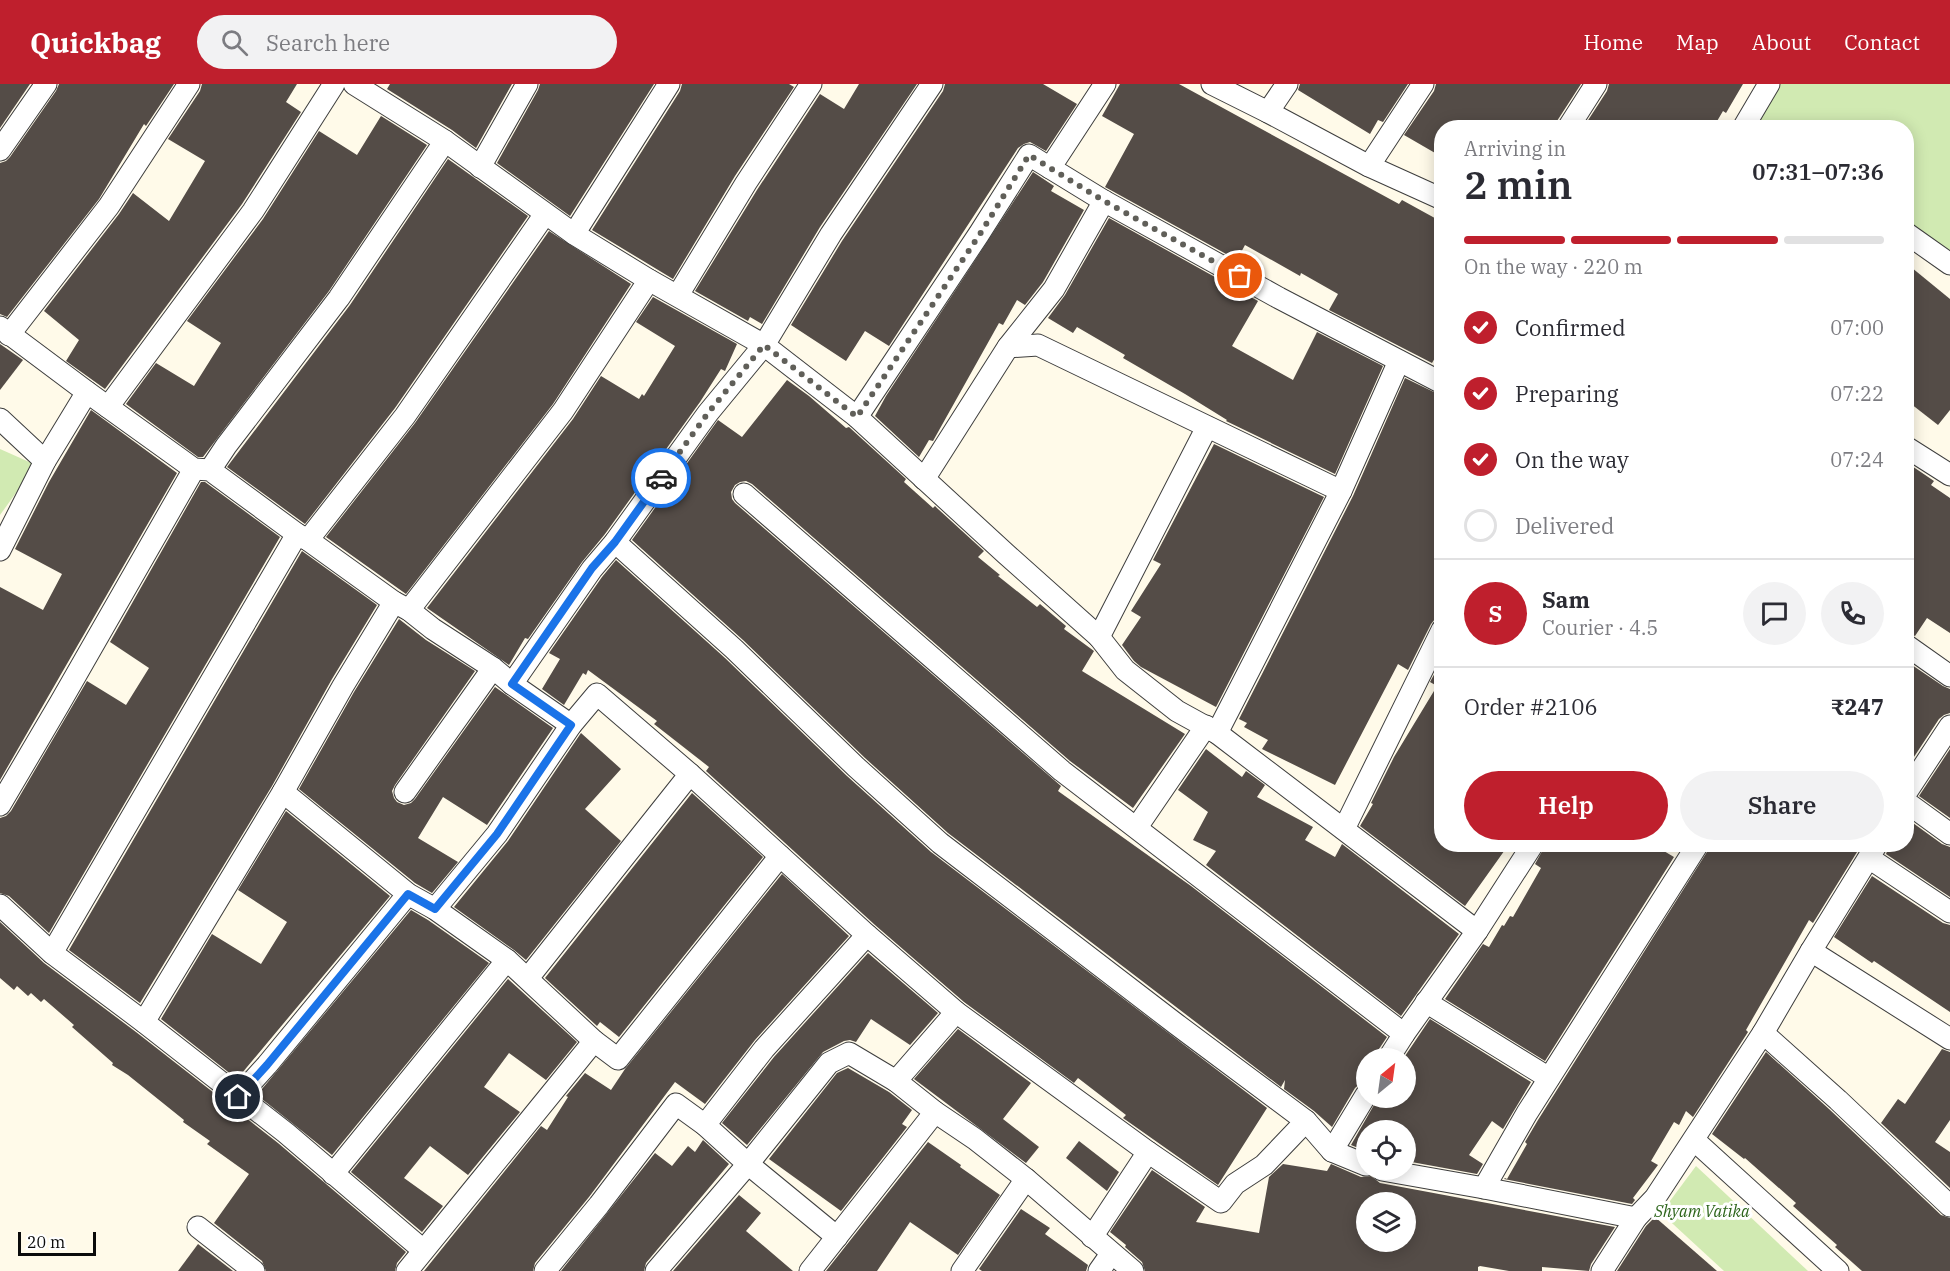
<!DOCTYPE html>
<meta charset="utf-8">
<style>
:root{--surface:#fff;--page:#f2f2f3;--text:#2b2b33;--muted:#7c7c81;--line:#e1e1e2;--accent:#bf1f2d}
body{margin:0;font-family:"IBM Plex Serif",serif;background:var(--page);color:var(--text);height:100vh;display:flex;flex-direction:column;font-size:22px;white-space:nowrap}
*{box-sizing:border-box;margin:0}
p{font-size:20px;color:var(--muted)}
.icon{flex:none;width:33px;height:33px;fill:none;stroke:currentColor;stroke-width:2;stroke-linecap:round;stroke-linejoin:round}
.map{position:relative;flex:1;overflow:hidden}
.sheet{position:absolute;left:1434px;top:36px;width:480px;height:732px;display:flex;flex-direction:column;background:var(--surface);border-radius:24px;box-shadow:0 3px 15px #0003}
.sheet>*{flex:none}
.needle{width:39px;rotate:29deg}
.tools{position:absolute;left:1356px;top:964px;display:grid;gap:12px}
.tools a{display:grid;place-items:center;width:60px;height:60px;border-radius:50%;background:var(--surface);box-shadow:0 3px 15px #0003;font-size:30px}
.scale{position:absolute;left:18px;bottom:15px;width:78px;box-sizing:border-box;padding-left:6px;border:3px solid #0b0b0b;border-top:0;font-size:16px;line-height:21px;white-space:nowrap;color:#0b0b0b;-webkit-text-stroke:4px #fff;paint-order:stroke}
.pin{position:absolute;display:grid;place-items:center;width:51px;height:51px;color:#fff;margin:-26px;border:3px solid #fff;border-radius:50%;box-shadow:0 2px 6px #0007}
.courier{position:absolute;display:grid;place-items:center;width:60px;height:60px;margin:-30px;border:4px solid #1a73e8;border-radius:50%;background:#fff;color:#222;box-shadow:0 2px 8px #0007}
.head em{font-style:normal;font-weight:600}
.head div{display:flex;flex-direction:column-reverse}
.head{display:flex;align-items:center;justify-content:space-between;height:102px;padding:0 30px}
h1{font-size:39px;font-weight:600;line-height:45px}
.bar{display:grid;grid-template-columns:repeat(4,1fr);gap:9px 6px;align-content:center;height:72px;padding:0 30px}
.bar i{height:8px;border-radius:4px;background:var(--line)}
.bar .selected{background:var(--accent)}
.bar p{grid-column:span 4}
.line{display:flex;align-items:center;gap:15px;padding:0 30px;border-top:2px solid var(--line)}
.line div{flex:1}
.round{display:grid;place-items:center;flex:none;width:63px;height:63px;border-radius:32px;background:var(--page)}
ol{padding:0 30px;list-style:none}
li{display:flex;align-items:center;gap:18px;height:66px}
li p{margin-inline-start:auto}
li .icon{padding:6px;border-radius:50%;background:var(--accent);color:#fff;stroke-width:4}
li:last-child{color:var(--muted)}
li i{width:33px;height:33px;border:3px solid var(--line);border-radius:50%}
.action{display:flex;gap:12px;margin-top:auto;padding:12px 30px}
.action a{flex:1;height:69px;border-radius:36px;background:var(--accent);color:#fff;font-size:24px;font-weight:600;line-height:69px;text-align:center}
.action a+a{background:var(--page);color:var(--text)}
header{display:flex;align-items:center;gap:36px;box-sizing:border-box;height:84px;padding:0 30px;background:var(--accent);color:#fff}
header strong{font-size:28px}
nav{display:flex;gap:33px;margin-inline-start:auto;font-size:21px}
.search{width:420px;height:54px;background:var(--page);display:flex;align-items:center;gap:15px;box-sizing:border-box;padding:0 21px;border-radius:33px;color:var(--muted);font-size:22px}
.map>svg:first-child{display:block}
.green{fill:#d1eab2}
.building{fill:#544c47;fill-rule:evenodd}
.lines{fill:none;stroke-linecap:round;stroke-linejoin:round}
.minor-casing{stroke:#3e3e3e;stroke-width:23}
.minor{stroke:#fff;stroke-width:21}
.done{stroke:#605f59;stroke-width:6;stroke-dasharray:0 10.8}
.route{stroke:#1a73e8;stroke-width:8}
.labels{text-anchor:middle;stroke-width:6;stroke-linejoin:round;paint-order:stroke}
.park-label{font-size:16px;font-style:italic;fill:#2c641a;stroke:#fff}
</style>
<header>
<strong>Quickbag</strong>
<div class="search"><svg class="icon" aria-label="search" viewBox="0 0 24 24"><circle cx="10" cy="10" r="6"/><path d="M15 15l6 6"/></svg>Search here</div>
<nav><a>Home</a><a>Map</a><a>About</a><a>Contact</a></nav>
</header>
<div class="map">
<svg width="1950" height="1187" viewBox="0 0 1950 1187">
<rect width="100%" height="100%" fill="#fffae9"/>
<g class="green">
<polygon points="1770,0 1950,0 1950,187 1907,160 1906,44 1743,44"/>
<polygon points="0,365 36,381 0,431"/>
<polygon points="1696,1082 1808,1187 1724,1187 1661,1129"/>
</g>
<g class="building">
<polygon points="0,0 30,0 0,44"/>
<polygon points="59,0 174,0 146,42 144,40 99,115 7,233 0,230 0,79 6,77 10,73 56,7"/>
<polygon points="202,0 297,0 286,18 301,28 242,120 105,305 66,277 79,256 44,227 119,130 133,109 169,137 205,77 168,55 200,7"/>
<polygon points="390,0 512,0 476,64 452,46 387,5"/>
<polygon points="540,0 654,0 570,132 497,79 538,6"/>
<polygon points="682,0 789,0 794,3 735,92 673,195 592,146 680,7"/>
<polygon points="859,0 917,0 820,143 762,240 750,233 748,237 695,207 757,106 820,10 844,25"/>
<polygon points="945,0 1043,0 1077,20 1046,67 1030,58 1024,60 1018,64 889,262 865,247 846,277 791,241 842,157 943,7"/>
<polygon points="1120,0 1179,0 1399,120 1402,116 1442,138 1442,262 1432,279 1329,226 1338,210 1301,189 1300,192 1245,161 1237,176 1105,103 1134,50 1102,32"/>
<polygon points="1300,0 1408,0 1383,38 1378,36 1370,50 1298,6"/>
<polygon points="1436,0 1581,0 1557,37 1555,44 1442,44 1442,73 1404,51 1434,7"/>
<polygon points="1609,0 1743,0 1726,29 1723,27 1713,44 1583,44 1607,7"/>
<polygon points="381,32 427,61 329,207 203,373 198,373 126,320 156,279 194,302 221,259 187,237 263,135 319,47 357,71"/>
<polygon points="448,75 528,132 395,324 305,440 227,383 350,221"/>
<polygon points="1033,88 1054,102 1051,107 1084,126 1043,198 1025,221 1017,216 1003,241 999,239 933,357 929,356 919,373 875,332 886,312"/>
<polygon points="1109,134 1258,217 1232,262 1293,296 1317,248 1383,282 1335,390 1226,337 1227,336 1185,310 1123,274 1125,271 1077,243 1073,249 1048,234 1065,211"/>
<polygon points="549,147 631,200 553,320 406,510 326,453 415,339"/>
<polygon points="1906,179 1950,215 1950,326 1938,341 1906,316"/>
<polygon points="653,213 737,260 725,287 721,285 700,318 605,450 582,478 528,555 525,554 509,581 427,524 573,335 601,292 639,315 642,310 644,312 675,262 636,238"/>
<polygon points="0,260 23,276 0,306"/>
<polygon points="1405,294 1442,312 1442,533 1435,535 1431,540 1408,586 1398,580 1335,701 1262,665 1268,656 1244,643 1247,639 1239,635 1353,412"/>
<polygon points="787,296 809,312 846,344 849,343 906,395 904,398 933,424 935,422 938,425 984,467 978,473 1000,491 998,492 1037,523 1040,520 1066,542 1064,545 1094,567 1082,587 1185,650 1133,724 1070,677 752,400 746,397 740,398 735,401 731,408 732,415 735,419 1061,702 1058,707 1191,802 1387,953 1377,968 1375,975 1366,975 1366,998 1360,1000 1355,1004 1332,1043 1314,1027 1284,1005 1285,996 1281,1003 948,749 865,674 743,556 632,456 718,336 742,353"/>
<polygon points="91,326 177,389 0,696 0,503 43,526 62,490 15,465 49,398"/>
<polygon points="1214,360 1324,413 1216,623 1141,583 1134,577 1122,561 1141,533 1131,527 1161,480 1153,476"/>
<polygon points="1906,378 1934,397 1931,401 1950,414 1950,549 1927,534 1915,552 1906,548"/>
<polygon points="201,398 205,398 280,453 49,849 9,812 0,809 0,734 6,732 11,727 87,597 126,621 149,584 110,558"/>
<polygon points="302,467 377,521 332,595 272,702 140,919 69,866"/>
<polygon points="616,476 725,574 847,692 931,768 1267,1024 1218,1101 1123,1034 1126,1031 1078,994 1074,999 964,918 875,841 706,687 709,683 654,640 657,637 588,586 586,591 583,589 564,621 542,605 560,575 549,569 602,493"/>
<polygon points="399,535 426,556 475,587 395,701 392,707 394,714 397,718 404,721 411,719 415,715 495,603 553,644 487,741 443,713 418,754 458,778 432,809 415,799 299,705 354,608"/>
<polygon points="1442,576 1442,760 1518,760 1514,767 1507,763 1465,822 1360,742 1373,720 1371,719 1394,673 1437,602 1430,598"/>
<polygon points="1906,577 1943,602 1950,605 1950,629 1944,631 1939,635 1906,685"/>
<polygon points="581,649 621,685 585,725 621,757 526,876 514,866 454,823 508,757"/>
<polygon points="1206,665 1242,693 1246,687 1265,701 1257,713 1313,743 1305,756 1335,773 1342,760 1459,850 1401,932 1206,781 1216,767 1193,756 1208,728 1178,706"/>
<polygon points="1950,665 1950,734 1919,712"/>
<polygon points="692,709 763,773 619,953 600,938 597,942 545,894"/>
<polygon points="286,727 390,812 237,995 161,935 212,850 261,880 287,838 238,806"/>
<polygon points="1906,734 1942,760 1950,763 1950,813 1886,770 1890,760 1906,760"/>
<polygon points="1546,760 1652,760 1674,773 1545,977 1445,915 1483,860 1489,863 1502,841 1504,842 1510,832 1513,833 1541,784 1535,780"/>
<polygon points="1712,760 1862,760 1813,839 1809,836 1746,946 1748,948 1693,1033 1686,1027 1679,1041 1674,1038 1651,1077 1658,1081 1633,1114 1635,1116 1632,1120 1504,1095 1505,1094 1507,1095 1527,1060 1525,1058 1538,1036"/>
<polygon points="782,790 849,852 755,956 705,1020 675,998 589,1113 535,1179 533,1187 424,1187 541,1042 547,1046 568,1013 566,1012 585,989 611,1006 625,985"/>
<polygon points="1872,792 1943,839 1950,841 1950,928 1874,877 1872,879 1834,853"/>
<polygon points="411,826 428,836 489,879 332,1071 257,1011"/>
<polygon points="0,838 44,879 136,948 278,1059 406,1168 397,1179 395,1187 266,1187 262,1177 214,1139 249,1090 207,1060 210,1057 183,1038 184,1036 128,991 112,981 113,979 72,943 74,941 44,915 41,918 31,909 28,912 17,902 14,906 0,894"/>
<polygon points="868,869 938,929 910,961 871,935 856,958 850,956 844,957 823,968 747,1061 722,1039 774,973"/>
<polygon points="508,895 577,958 546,996 509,969 484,1003 520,1028 468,1091 430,1062 404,1094 443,1122 422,1148 351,1088"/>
<polygon points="1430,935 1531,998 1503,1045 1492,1037 1469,1071 1483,1080 1477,1090 1406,1077 1406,1047 1366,1047 1366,1067 1351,1061 1378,1014 1406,1014 1406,975 1403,975"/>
<polygon points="958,945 1031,999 1003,1035 1039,1063 1026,1079 914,995"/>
<polygon points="1942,965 1950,968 1950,1036 1935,1058 1950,1068 1950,1104 1881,1039 1898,1015 1905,1020"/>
<polygon points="1766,968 1829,1025 1941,1131 1950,1134 1950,1187 1862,1187 1835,1163 1837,1161 1819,1145 1793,1122 1796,1119 1745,1074 1744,1075 1712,1050"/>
<polygon points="848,984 889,1008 912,1026 902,1040 907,1043 841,1127 769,1075 837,989"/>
<polygon points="703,1056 729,1080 646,1179 644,1187 561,1187 655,1069 672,1082 688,1062 695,1068"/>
<polygon points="1079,1057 1119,1088 1107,1107 1066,1074"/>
<polygon points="928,1058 961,1081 960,1083 1000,1111 958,1171 910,1138 877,1187 826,1187"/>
<path d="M1283,1080l44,7 4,-7 30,13 10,-1 9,7 235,44 -24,37 -2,7 -47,-4v4h-33l-29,-5 -2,1v4h-333l-3,-9 -17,-15 1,-2 -16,-13 42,-62 53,37 -9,15 63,11 10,-56zM1366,1119h40v39h-40z"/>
<polygon points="739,1111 761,1129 746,1147 793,1187 673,1187"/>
<polygon points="1021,1125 1050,1144 1045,1150 1088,1181 1086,1187 982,1187 979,1185"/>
<polygon points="1655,1133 1717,1187 1617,1187 1646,1142"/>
<polygon points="198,1160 233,1187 178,1187"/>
</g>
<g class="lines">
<g class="minor-casing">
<g id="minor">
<polyline points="354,0 445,57 574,150 649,196 764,261 857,333 1006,470 1099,553 1125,586 1177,627 1217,649 1477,847"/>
<polyline points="1212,0 1268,28 1369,82 1442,115"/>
<polyline points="1268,28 1287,0"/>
<polyline points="1568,44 1596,0"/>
<polyline points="1743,44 1769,0"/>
<polyline points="0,66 46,0"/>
<polyline points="1369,82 1423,0"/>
<polyline points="480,83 527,0"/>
<polyline points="1050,84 1105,0"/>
<polyline points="1906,149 1950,180"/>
<polyline points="574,150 669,0"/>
<polyline points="678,211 746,99 811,0"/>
<polyline points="0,243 87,308 194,385 210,386 297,450 308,456 394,518 409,526 433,545 493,584 512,600 571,641"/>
<polyline points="9,251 109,122 189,0"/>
<polyline points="1008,263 1038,261 1341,407"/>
<polyline points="108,323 253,127 334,0"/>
<polyline points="857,333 979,150 1029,71 1104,117 1279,214 1442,299"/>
<polyline points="0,335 45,377"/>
<polyline points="1906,363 1950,391"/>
<polyline points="210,386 226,362 339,214 445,57"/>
<polyline points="924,395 1008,263 1054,205 1104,117"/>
<polyline points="744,410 1062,687 1404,950"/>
<polyline points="308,456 405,332 545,130"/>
<polyline points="615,458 734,565 856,683 940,759 1176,940 1306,1037 1332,1067"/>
<polyline points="0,466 45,377 87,308"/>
<polyline points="409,526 563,327 649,196"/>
<polyline points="1099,553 1207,343"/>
<polyline points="1906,561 1950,592"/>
<polyline points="512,600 592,485 615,458 708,329 764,261 831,150 932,0"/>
<polyline points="1217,649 1341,407 1399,277"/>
<polyline points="283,708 408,810 435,825 507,876 594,957 618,975 780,772"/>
<polyline points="405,708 493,584"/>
<polyline points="1906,709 1950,642"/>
<polyline points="1906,718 1950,750"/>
<polyline points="0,721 60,619 194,385"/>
<polyline points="1137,743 1206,642"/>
<polyline points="1344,745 1442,546"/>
<polyline points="1869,774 1950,828"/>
<polyline points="0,821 52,869 144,938 286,1049 423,1166"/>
<polyline points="435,825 497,750 571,641 597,610 690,690 867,851 956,928 1148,1068 1221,1118 1235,1100 1264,1081 1306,1037"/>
<polyline points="1811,867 1950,955"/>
<polyline points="52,869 297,450"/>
<polyline points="528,894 690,690"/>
<polyline points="1426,918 1549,994"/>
<polyline points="144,938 283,708 343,602 394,518"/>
<polyline points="1763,949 1838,1016 1950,1122"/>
<polyline points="1388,975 1404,950 1477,847 1533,760"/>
<polyline points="896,997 956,928"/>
<polyline points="1366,1011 1332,1067 1366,1081"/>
<polyline points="238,1013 267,981 408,810"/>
<polyline points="705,1041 764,965 867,851"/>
<polyline points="1694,1056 1838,1187"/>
<polyline points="1382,1086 1484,1104 1636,1134"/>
<polyline points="333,1090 507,876"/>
<polyline points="1484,1104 1527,1029 1698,760"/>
<polyline points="198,1143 254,1187"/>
<polyline points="1092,1153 1148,1068"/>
<polyline points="407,1187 594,957"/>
<polyline points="545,1187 599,1121 676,1020 705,1041 748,1080 837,1153"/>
<polyline points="656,1187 748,1080 829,979 849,969 896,997 935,1028 975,1055 1026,1095 1133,1187"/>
<polyline points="810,1187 935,1028"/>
<polyline points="962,1187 1026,1095"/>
<polyline points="1099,1187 1111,1170"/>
<polyline points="1602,1187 1636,1134 1655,1114 1763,949 1811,867 1877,760"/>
</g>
</g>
<use href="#minor" class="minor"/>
</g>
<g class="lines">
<polyline class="done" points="661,394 708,329 764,261 857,333 980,150 1029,71 1104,117 1240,192"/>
<polyline class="route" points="238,1013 267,981 408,810 435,825 497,750 571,641 512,600 592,484 615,458 661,394"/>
</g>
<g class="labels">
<g class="park-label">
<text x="1702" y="1133">Shyam Vatika</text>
</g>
</g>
</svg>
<div class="tools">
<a><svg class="needle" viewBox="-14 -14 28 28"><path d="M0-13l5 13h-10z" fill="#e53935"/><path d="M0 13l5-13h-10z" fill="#7c7c81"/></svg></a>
<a><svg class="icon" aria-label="locate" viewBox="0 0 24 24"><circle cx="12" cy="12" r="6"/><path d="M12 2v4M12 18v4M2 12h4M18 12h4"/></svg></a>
<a><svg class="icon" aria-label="layers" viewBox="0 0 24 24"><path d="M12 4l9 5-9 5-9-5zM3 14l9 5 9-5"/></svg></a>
</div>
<div class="scale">20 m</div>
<div class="pin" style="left:1240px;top:192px;background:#ea580c"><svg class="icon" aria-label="bag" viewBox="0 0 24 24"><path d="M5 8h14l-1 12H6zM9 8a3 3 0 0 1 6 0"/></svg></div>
<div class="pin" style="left:238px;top:1013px;background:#1f2937"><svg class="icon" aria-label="home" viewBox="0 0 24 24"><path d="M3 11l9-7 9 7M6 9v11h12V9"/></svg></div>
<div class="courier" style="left:661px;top:394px"><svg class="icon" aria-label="car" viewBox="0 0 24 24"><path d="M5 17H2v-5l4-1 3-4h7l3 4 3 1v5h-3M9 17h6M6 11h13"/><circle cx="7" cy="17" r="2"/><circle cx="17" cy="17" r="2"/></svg></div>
<section class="sheet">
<div class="head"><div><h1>2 min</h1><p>Arriving in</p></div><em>07:31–07:36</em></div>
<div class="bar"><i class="selected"></i><i class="selected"></i><i class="selected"></i><i></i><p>On the way · 220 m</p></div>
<ol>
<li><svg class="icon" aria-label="check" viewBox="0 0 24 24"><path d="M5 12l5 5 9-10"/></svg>Confirmed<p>07:00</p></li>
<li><svg class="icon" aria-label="check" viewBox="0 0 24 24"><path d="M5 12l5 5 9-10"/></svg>Preparing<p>07:22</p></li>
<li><svg class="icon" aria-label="check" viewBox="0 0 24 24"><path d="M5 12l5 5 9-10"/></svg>On the way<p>07:24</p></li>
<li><i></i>Delivered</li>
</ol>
<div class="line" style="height:108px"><b class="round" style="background:var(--accent);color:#fff">S</b><div><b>Sam</b><p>Courier · 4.5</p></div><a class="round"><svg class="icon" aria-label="chat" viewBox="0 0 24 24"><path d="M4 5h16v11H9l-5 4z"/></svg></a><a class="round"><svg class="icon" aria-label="phone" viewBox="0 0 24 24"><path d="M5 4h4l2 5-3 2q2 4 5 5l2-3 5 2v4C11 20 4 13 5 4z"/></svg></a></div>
<div class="line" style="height:78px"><div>Order #2106</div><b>₹247</b></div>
<div class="action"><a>Help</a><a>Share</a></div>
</section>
</div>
